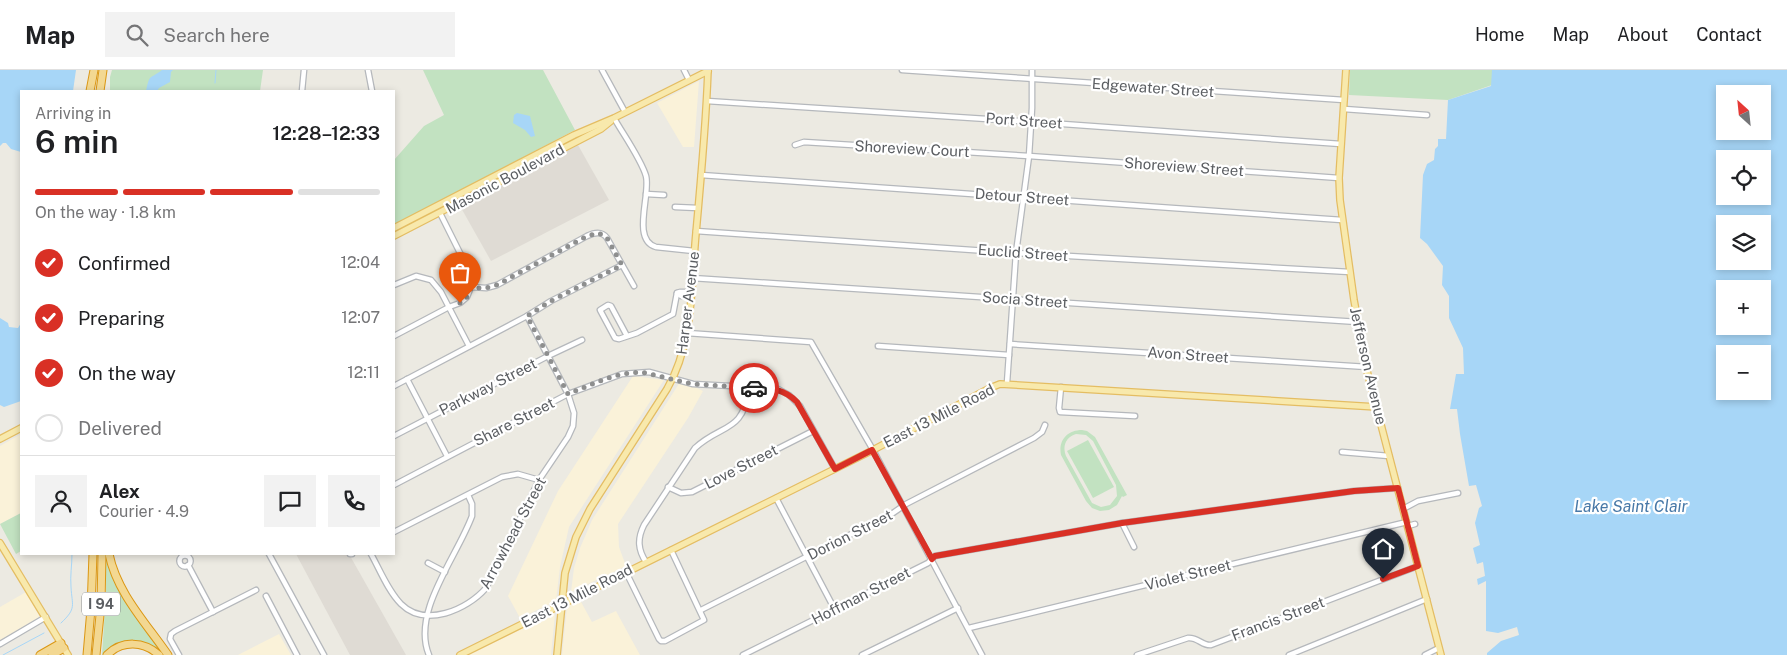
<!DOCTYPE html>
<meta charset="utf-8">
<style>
:root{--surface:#fff;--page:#f2f2f2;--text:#202124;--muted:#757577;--line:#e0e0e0;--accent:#d93025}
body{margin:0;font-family:"Public Sans",sans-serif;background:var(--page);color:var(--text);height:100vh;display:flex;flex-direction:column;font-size:19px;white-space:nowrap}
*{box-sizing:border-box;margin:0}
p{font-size:16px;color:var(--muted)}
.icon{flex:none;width:28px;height:28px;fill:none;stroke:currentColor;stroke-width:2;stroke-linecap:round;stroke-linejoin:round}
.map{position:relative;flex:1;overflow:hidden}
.details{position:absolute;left:20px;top:20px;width:375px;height:465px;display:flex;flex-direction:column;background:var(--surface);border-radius:0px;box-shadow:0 2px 8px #0003}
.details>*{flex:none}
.needle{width:32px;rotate:333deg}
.controls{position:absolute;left:1716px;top:15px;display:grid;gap:10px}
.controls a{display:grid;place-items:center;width:55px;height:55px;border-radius:0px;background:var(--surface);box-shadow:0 2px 8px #0003;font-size:25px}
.pin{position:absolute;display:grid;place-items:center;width:42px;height:42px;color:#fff;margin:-51px -21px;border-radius:50% 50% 50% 0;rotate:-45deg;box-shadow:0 0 5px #0007}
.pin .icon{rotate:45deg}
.courier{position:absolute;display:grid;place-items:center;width:50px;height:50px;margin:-25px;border:4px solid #d93025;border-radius:50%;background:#fff;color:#222;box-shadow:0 1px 6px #0007}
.summary em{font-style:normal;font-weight:600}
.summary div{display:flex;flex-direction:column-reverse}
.summary{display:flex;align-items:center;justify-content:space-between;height:85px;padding:0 15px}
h1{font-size:32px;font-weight:600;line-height:38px}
.bar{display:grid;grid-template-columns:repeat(4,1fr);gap:8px 5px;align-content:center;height:60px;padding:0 15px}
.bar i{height:6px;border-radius:4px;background:var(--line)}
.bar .selected{background:var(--accent)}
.bar p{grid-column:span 4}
.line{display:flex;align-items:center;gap:12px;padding:0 15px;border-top:1px solid var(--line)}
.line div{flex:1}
.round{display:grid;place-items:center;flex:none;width:52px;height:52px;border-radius:0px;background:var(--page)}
ol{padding:0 15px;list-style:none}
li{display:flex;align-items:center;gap:15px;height:55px}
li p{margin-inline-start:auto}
li .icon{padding:5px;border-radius:50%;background:var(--accent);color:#fff;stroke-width:4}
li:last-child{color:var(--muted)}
li i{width:28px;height:28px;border:2px solid var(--line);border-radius:50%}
header{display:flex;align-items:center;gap:30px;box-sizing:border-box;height:70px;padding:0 25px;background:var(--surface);border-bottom:1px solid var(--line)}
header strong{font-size:24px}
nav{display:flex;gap:28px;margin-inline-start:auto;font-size:18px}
.search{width:350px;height:45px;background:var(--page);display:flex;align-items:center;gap:12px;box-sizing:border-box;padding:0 18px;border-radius:0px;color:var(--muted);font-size:19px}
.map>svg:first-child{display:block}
.commercial{fill:#faf2d9}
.education{fill:#dfdbd4}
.green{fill:#c2e2c1;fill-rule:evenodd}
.water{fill:#a7d6f7;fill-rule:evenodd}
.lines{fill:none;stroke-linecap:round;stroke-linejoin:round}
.stream{stroke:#a7d6f7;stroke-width:1}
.minor-casing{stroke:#b5b8bc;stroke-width:7}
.major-casing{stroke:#e4bd63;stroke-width:8}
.highway-casing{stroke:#db9714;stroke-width:9}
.minor{stroke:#fff;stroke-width:4.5}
.major{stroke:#f8e9ac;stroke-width:5.5}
.highway{stroke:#f3d892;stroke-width:7}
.done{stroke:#8e8f8f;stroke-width:5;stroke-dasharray:0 9}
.route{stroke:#d93025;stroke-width:6}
.labels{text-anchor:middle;stroke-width:4.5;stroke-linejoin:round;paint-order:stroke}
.shield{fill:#fff;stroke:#8c8e91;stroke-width:1}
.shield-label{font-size:14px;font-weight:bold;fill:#5b5e62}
.street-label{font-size:15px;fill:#5b5e62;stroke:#fff}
.water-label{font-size:16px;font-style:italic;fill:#4778a7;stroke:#fff}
</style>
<header>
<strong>Map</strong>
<div class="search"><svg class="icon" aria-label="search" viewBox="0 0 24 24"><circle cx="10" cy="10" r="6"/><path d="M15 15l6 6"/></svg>Search here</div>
<nav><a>Home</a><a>Map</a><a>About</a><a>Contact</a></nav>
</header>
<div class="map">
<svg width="1787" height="585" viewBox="0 0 1787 585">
<rect width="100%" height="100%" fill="#eceae2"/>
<g class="commercial">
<polygon points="699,11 694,77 683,77 657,33"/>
<polygon points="633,306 664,310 569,457 560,497 556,531 520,548 508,526 558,421"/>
<polygon points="680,312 691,315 703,321 688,348 618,454 619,477 626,496 571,522 574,498 580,478 592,450"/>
<polygon points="21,364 21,443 0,454 0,376"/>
<polygon points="26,522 40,547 0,571 0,537"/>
<polygon points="580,530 592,552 616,541 640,585 562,585 567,537"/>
<polygon points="552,543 555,544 551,585 468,585"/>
<polygon points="279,564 291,585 238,585"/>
</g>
<g class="education">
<polygon points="578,75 609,130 491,191 460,136"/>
<polygon points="296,484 349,484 406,585 350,585"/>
</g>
<g class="green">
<polygon points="112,0 263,0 260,21 110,21 110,7"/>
<polygon points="423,0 543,0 575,60 394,155 394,90 424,56 444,45"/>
<polygon points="1350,0 1492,0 1492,15 1448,30 1349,25"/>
<path d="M1082,360l5,1 8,6 32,58 -4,2 -1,-1 -5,9 -8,5 -9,1 -8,-3 -6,-7 -25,-46c-3,-14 6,-25 21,-25zM1076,364l10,1 7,6 23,44 1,11 -7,9 -9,2 -9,-4 -26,-47c-4,-10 0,-19 10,-22z"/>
<polygon points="1088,370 1114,417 1093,428 1067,381"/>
<polygon points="21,443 21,481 16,484 0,454"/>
<polygon points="106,486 109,491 166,585 161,585 139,572 102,585 106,522"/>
</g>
<g class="water">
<polygon points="0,0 76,0 73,21 21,21 21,82 11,79 6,73 3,73 0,76"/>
<path d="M162,0h11l-2,2 -1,10 -11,6 -2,3h-11c4,-18 3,-11 16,-21z"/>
<path d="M1492,0h295v585h-300v-2l14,-12 18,-6 -2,-8 -19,6 -12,-2v-50l-8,4 -1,-6 8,-3 -2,-14 -6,2 -4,-16 7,-3 -5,-22 4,-15 3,-2 -6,-21 -7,1 -9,-52 -3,-25h-7l6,-35h8l-1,-26 -14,-30v-22l-7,-11 1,-19 -16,-22 -7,-6 3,-63 4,-11 7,-4 1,-11 3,-3v-7h8l2,-39 43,-14zM1725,24h37v37h-37zM1725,89h37v37h-37zM1725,154h37v37h-37zM1725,219h37v37h-37zM1725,284h37v37h-37z"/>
<polygon points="517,43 530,46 535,66 531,67 525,60 513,53 514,45"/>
<polygon points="0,248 8,253 9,257 18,258 21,253 21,331 4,337 0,335"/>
</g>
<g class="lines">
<g class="stream">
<polyline points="215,13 216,0"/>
<path d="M61,553c16,-15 11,-17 10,-36 -1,-11 1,-22 1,-33"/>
<polyline points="3,585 44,563"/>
</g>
<g class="minor-casing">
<g id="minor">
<polyline points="368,0 372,21"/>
<polyline points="602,0 625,42"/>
<polyline points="684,0 689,10"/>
<polyline points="902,0 1344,30"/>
<polyline points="302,21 304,0"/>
<polyline points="707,31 1035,52 1341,74"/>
<polyline points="1344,39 1427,45"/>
<path d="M614,48c9,16 27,41 32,58 5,18 -15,64 10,71l38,4"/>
<polyline points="795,75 804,72 1029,86 1339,108"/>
<polyline points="701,105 1342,150"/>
<polyline points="646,124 664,125"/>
<polyline points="675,137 698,138"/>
<polyline points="696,161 1016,183 1350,202"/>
<polyline points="692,208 1358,252"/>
<polyline points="394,215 416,206 431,210 441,222 469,276"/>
<path d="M471,217l15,1 11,-3 90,-49c8,-4 15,-5 20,2l27,48"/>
<polyline points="691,226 681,226 677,223 680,222 691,222"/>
<polyline points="687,263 811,272 873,380 982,585"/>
<polyline points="394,266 449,237 460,233 467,227 471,217 470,203 440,143"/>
<polyline points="627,266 611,236 608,235 600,240 615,268 619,269 637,263 673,244 677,223"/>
<polyline points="1010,274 1367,297"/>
<polyline points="878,276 1009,285"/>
<polyline points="407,309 447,386"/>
<polyline points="1007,313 1016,183 1029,86 1032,38 1032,0"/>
<polyline points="394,316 527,246 551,231 622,195"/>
<polyline points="1061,317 1059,338 1060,342 1135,346"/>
<polyline points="394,366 548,286 582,270"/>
<polyline points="1342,382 1389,386"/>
<polyline points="394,415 568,324 622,304 649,302 693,314 771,318 778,319 789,325 800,336 835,399"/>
<polyline points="668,417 681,423 692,422 813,361"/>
<polyline points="776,428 835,540"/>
<polyline points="1403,439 1418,431 1458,423"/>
<polyline points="1122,453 1134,477"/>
<polyline points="1408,456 1415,454"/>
<polyline points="394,462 502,407 518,404 539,410"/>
<polyline points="269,484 324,585"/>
<polyline points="350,484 352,484"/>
<path d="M371,484c9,16 17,37 30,50 24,24 66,6 85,-16l53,-108 29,-43 5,-11 1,-13 -6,-19 -41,-78"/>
<circle cx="185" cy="491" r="5.5"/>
<path d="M646,492c-8,-12 -9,-23 -2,-37l51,-77c27,-25 48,-14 54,-60"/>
<polyline points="428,493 445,502"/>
<polyline points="188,495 213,542"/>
<polyline points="626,502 659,569 661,571 665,571 704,550 671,480"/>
<polyline points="266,526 297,585"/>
<polyline points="701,540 893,443 906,434 1034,368 1042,362 1045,355"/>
<path d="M969,558c146,-35 292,-72 438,-106"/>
<polyline points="0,574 46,547"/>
<polyline points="179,585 170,569 171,564 175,561 256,520"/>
<path d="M429,585c-18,-43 28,-98 43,-139v-12l-4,-9"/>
<polyline points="743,585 928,493 935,486 1122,453 1354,421 1398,418"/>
<polyline points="862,585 958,538"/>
<path d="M1137,585l51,-17c10,-1 14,8 23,7l207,-79"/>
<polyline points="1289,585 1427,529"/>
<polyline points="1425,585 1439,578"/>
</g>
</g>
<g class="major-casing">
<g id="major">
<polyline points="1346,0 1339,108 1340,130 1354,230 1367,301 1441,585"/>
<polyline points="394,158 574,65 614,48 708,1"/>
<polyline points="394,166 601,59 611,51"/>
<polyline points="0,369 21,358"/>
<polyline points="0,473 68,585"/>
<polyline points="460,585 873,380 990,318 1000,314 1377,337"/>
<path d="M557,585l8,-82 11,-36 14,-28 77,-120c27,-46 24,-104 29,-156 5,-54 10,-108 12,-163"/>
</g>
</g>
<g class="highway-casing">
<g id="highway">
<polyline points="90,21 94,0"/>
<polyline points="100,21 103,0"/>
<path d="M109,484c8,39 37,69 59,101"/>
<polyline points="40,585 61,573"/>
<polyline points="52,585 64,578"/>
<polyline points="87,585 91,539 93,484"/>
<polyline points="96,585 101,535 102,484"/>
<path d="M107,585c15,-15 37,-14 52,0"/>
</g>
</g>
<use href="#minor" class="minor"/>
<use href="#major" class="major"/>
<use href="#highway" class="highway"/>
</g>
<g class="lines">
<polyline class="done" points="460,233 467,227 471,218 486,218 497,215 587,166 599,163 607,168 622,195 551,231 527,246 568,324 605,309 622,304 641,302 693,314 754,318"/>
<path class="route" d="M754,318c18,0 30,1 43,14l38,67 37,-19 60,109 3,-3 187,-33 232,-32 44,-3 20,78 -35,13"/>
</g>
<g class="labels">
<rect class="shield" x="82" y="522.5" width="38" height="23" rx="4"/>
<g class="shield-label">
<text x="101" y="539">I 94</text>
</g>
<g class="street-label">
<text transform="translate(1153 18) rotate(4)" y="5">Edgewater Street</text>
<text transform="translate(1024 51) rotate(4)" y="5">Port Street</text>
<text transform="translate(912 79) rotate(3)" y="5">Shoreview Court</text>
<text transform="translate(1184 97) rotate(4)" y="5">Shoreview Street</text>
<text transform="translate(505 109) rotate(-28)" y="5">Masonic Boulevard</text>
<text transform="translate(1022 127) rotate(4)" y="5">Detour Street</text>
<text transform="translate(1023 183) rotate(4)" y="5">Euclid Street</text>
<text transform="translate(1025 230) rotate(4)" y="5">Socia Street</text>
<text transform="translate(688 233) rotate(-83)" y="5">Harper Avenue</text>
<text transform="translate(1188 285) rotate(4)" y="5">Avon Street</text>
<text transform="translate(1368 296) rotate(77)" y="5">Jefferson Avenue</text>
<text transform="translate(488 317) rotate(-27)" y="5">Parkway Street</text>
<text transform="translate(939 346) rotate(-27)" y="5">East 13 Mile Road</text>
<text transform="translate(514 352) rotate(-27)" y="5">Share Street</text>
<text transform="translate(741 397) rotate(-27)" y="5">Love Street</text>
<text transform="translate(513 463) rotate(-62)" y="5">Arrowhead Street</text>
<text transform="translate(850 465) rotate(-27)" y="5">Dorion Street</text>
<text transform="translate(1188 505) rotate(-14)" y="5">Violet Street</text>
<text transform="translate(577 526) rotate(-27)" y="5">East 13 Mile Road</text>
<text transform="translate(861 526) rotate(-27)" y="5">Hoffman Street</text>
<text transform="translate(1278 549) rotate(-21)" y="5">Francis Street</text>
</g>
<g class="water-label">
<text x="1631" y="442">Lake Saint Clair</text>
</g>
</g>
</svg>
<div class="controls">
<a><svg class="needle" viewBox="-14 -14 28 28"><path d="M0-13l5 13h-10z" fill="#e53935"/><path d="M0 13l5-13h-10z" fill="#757577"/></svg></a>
<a><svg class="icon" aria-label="locate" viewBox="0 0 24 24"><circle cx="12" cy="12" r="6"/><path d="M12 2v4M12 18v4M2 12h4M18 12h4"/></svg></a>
<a><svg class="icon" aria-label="layers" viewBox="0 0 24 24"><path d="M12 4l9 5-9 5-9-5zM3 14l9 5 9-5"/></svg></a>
<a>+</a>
<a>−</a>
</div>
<div class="pin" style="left:460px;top:233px;background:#ea580c"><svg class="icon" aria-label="bag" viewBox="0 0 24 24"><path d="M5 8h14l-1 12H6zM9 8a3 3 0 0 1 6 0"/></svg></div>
<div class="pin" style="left:1383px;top:509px;background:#1f2937"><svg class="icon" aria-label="home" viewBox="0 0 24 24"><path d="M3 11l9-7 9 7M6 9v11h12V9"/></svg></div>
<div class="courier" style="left:754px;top:318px"><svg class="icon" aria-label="car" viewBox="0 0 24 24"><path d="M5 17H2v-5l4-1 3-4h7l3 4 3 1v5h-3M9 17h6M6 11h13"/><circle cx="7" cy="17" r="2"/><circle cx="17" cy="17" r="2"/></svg></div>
<section class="details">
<div class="summary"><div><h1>6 min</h1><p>Arriving in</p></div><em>12:28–12:33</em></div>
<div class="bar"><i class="selected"></i><i class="selected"></i><i class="selected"></i><i></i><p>On the way · 1.8 km</p></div>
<ol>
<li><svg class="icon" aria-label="check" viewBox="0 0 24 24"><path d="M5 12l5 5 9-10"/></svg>Confirmed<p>12:04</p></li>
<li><svg class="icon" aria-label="check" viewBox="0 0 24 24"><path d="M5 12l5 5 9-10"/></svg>Preparing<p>12:07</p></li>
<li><svg class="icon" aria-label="check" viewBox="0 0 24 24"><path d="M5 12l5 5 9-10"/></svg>On the way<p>12:11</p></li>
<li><i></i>Delivered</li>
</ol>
<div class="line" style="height:90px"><a class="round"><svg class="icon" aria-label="person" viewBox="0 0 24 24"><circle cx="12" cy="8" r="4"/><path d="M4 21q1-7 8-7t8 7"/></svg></a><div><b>Alex</b><p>Courier · 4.9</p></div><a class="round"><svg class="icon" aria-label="chat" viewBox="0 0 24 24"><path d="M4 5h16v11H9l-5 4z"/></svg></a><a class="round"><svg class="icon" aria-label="phone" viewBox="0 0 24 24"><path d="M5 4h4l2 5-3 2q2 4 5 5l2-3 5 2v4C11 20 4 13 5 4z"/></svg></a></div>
</section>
</div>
